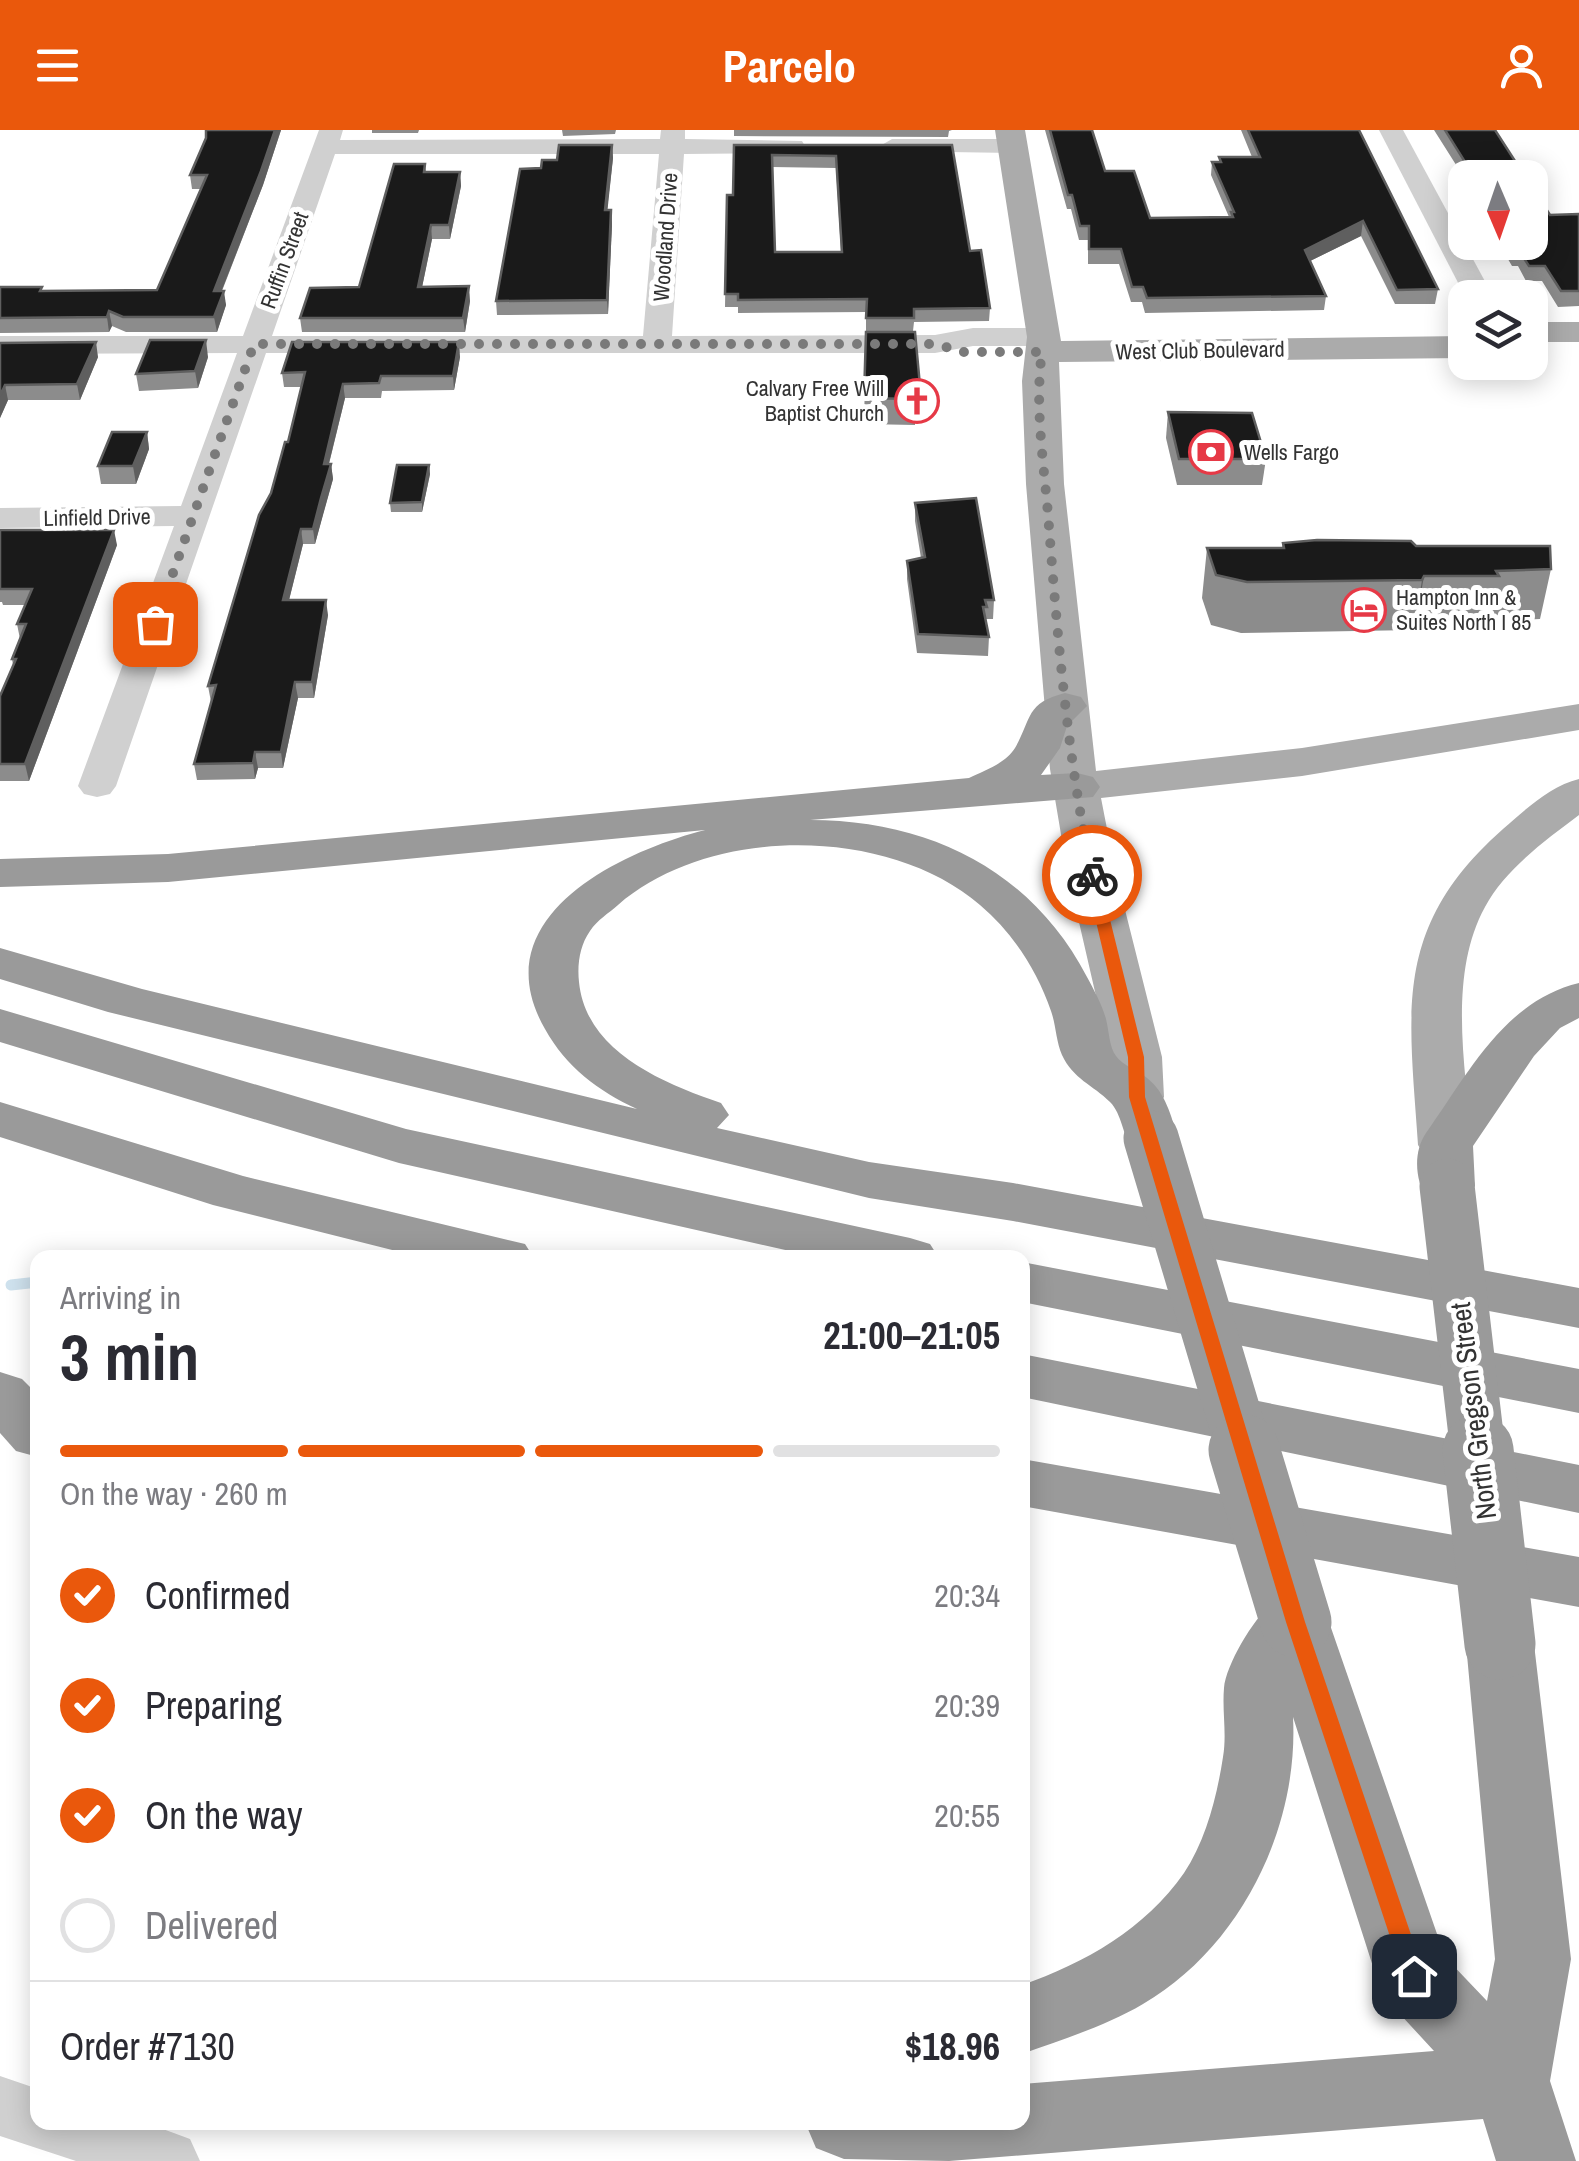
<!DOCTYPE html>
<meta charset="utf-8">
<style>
:root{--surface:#fff;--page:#f7f7f7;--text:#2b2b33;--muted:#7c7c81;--line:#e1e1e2;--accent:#ea580c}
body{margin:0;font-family:"Archivo Narrow",sans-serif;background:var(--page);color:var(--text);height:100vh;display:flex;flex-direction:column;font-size:38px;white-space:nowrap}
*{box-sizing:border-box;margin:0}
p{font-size:32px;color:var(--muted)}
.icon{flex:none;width:55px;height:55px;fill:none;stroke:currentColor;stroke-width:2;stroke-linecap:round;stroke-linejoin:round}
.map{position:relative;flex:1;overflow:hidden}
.drawer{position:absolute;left:30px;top:1120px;width:1000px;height:880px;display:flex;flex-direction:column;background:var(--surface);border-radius:20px;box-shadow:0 5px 25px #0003}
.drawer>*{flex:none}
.needle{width:65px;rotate:178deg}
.buttons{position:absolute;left:1448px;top:30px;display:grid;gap:20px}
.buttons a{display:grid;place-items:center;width:100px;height:100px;border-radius:20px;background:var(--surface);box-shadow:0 5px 25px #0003;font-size:50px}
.pin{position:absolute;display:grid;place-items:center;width:85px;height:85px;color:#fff;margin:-42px;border-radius:20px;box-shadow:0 5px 15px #0006}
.courier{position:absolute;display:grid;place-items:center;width:100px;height:100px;margin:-50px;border:8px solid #ea580c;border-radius:50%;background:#fff;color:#222;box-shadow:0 2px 12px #0007}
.overview em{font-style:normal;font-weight:700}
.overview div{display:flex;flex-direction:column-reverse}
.overview{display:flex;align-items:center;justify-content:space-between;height:170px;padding:0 30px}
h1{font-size:65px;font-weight:700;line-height:75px}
.bar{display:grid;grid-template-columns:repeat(4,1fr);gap:15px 10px;align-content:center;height:120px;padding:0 30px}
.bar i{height:12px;border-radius:8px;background:var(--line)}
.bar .active{background:var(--accent)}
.bar p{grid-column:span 4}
.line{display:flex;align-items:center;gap:25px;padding:0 30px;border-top:2px solid var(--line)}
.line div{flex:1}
ol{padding:0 30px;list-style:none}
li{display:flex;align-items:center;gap:30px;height:110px}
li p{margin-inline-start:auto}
li .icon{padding:10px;border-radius:50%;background:var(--accent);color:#fff;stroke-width:4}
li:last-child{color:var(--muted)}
li i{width:55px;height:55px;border:5px solid var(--line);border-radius:50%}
header{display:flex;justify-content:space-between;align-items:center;height:130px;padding:0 30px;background:var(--accent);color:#fff;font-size:45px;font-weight:700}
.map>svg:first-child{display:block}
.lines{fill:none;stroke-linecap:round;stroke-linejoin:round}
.stream{stroke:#cfe2ee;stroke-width:11}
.minor{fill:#d0d0d0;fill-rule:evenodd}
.major{fill:#ababab;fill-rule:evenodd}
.highway{fill:#9a9a9a;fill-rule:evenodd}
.highway-bridge-far1{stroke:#9a9a9a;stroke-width:55}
.highway-bridge{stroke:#9a9a9a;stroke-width:71}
.wall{fill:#8c8c8c;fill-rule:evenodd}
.shaded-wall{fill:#5f5f5f}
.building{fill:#1a1a1a;stroke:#5f5f5f;stroke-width:2.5;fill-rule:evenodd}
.route{fill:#ea580c}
.done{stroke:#7a7a7a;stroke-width:10;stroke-dasharray:0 18}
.labels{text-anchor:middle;stroke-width:10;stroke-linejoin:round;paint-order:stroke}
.far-street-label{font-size:22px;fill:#333;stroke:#fff}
.far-poi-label{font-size:22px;fill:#333;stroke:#fff;text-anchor:start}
.street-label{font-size:28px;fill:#333;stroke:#fff}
</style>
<header><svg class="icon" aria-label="menu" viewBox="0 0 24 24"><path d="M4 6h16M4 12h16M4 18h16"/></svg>Parcelo<svg class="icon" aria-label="person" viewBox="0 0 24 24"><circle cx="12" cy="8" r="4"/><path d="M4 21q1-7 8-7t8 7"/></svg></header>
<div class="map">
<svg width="1579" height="2031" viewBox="0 0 1579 2031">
<rect width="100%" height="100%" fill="#fff"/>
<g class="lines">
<polyline class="stream" points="11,1155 38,1152"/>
<g class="minor">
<path d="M319,0h24l-3,10 320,-1 1,-9h24v9l117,2 3,5 -12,7 -109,1 -12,182 263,-1 38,-7h71l10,3 4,6 -4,6 -10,3h-71l-38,7h-669l-150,433 -6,8 -13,3 -13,-3 -6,-8 96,-260 -174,2v-20l181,-2 56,-153 -237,1v-18h243zM335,24h324l-16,182h-371z"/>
<polygon points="1379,0 1403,0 1494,168 1466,168"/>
<polygon points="892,9 1013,9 1025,16 1013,23 883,21 880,16"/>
<polygon points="0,1946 38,1959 38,1992 144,1992 190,2009 200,2031 76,2031 0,2006"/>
</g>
<g class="major">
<polygon points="995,0 1025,0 1061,211 1465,206 1465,228 1059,232 1064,354 1096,641 1302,618 1579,574 1579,600 1302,646 1101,668 1115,740 1162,927 1164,967 1156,979 1137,984 1118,979 1110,967 1110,927 1067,740 1050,639 1026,354 1022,251 1027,207"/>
<rect x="1530" y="192" width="49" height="20"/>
<path d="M1579,649v36c-33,25 -74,54 -94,92 -38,69 -19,164 -13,238l-8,12 -19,6 -19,-6 -8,-12c-9,-135 -26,-218 85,-316 22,-19 47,-43 76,-50z"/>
</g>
<g class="highway">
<path d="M1065,563l16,4 6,9 -20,20 -7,22 -19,27 36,-2 16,4 7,10 -7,10 -283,23c119,0 221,50 277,157 7,13 15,28 19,42 3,11 3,28 10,37 7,10 22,14 31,22 19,15 24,38 31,60l-8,12 -19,6 -19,-6c-9,-14 -10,-36 -22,-48 -17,-17 -37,-23 -48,-47 -6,-14 -6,-30 -11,-44 -14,-41 -38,-78 -71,-106 -92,-79 -270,-80 -362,0 -9,8 -21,15 -28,26 -10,14 -13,33 -11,51 7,70 84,101 142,121l8,12 -12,13 152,34 144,21 566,105v40l-566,-107 -144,-23 -761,-186 -108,-33v-31l142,41 495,120c-39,-18 -71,-42 -92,-80 -64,-111 74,-177 160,-199l-537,52 -168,5v-28l168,-5 801,-76c15,-7 37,-15 46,-30 17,-29 10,-45 50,-55z"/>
<path d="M1579,853v35l-19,10 -26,28 -61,90 2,40 -8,13 -20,5 -20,-5c-12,-19 -14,-47 -1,-66 42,-59 78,-132 153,-150z"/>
<polygon points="0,879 406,999 910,1108 930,1114 939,1128 821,1128 399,1033 0,912"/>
<polygon points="0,972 243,1046 525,1114 534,1128 424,1128 213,1075 0,1007"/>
<polygon points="1022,1132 1579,1239 1579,1283 1022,1172"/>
<polygon points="1022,1224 1579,1335 1579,1383 1022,1267"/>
<polygon points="0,1242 22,1249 38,1265 38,1327 16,1321 0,1303"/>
<polygon points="1022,1329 1579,1427 1579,1477 1022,1376"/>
<path d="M1296,1466l24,8 9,18 116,335 42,44 8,-42 -29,-315 10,-19 24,-8 24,8 10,19 37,315 -21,122 26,80h-80l-13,-42 -534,42 -105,-2 -28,-11 -11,-26h217v-38l412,-33 -47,-51 -11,-24 -83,-259c6,111 -53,231 -150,287 -37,22 -80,35 -121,50v-69c63,-22 123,-56 162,-112 22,-33 33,-77 39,-116 4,-23 -1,-46 1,-69 2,-23 31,-73 50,-85 6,-4 15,-5 22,-7z"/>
</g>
<g class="highway-bridge-far1">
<polyline points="1151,1008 1245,1322"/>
<polyline points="1447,1056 1478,1322"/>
</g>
<g class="highway-bridge">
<polyline points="1244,1320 1296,1492"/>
<polyline points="1478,1320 1500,1514"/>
</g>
</g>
<g class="wall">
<polygon points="206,0 281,0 263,55 222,161 226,175 217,202 126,202 112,196 109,202 0,203 0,157 42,161 157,160 201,59 192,59 190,45 206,8"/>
<polygon points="372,0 419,0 418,3 372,3"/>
<polygon points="562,0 616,0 615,4 563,6"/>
<polygon points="734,0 952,0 949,1 948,7 734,6"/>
<polygon points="1045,0 1092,0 1105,41 1150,88 1229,87 1211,45 1212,32 1219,32 1219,27 1252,27 1241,0 1359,0 1438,159 1435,174 1395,174 1361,106 1310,131 1326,166 1324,180 1145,183 1142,172 1131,172 1119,134 1088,134 1088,110 1079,110 1071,79 1067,79"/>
<polygon points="1434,0 1495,0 1526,48 1465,48 1465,49"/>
<polygon points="612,15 613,28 607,80 611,80 612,94 608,184 497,185 496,171 557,30"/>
<path d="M734,15h218l18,106 20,57 -1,13 -75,1 -1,9 -47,1v-20l-128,1v-6h-13l2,-112h6zM772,37l64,1 5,84h-66z"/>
<polygon points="425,34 426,42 460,42 461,56 450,109 432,109 422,157 470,171 465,202 302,202 300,188 359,157"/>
<polygon points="1579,84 1579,176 1558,177 1542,151 1526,151 1518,136 1512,136 1498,112 1530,112 1550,85"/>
<polygon points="866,202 920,256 919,282 915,282 915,295 864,294"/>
<polygon points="0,213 98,227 80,270 8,270 0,288"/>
<polygon points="208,227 198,258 139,261 136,244"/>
<polygon points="460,227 454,260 382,261 381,268 345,268 329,334 331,334 333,349 323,384 315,414 303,414 289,470 328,485 314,568 298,568 283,638 258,638 255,649 197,650 194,634 211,572 208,556 288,312 301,257 284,257 282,243"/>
<polygon points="1168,282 1266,329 1262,355 1177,355 1166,308"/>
<polygon points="147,302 149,319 136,354 101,354 98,336"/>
<polygon points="429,335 430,344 422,382 391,382 390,373"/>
<polygon points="915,373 994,470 993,489 986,489 989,507 988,526 917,523 907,449 907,431 921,428 915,391"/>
<polygon points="0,400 117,415 29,651 0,651 0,566 13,535 12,529 20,509 17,494 25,475 3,475 2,472 0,472"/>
<polygon points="1283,413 1416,416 1551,439 1540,489 1490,491 1489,496 1415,497 1414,500 1241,503 1211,495 1202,468 1207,418 1282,418"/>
</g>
<g class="shaded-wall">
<polygon points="275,0 281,0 263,55 216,175 214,161"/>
<polygon points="612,15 613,28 606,94 605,80"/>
<polygon points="460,42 461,56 450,109 449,95"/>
<polygon points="611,80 612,94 608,184 607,170"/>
<polygon points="1363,91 1361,106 1304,134 1305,120"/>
<polygon points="431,95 432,109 419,172 418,157"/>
<polygon points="469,156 470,171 465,202 463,188"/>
<polygon points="224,161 226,175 217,202 214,187"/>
<polygon points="109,181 112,196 109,202 107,187"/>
<polygon points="206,210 208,227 198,258 195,241"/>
<polygon points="96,212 98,227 80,270 77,254"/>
<polygon points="459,212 460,227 454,260 453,246"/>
<polygon points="343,254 345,268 325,349 324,334"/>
<polygon points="5,255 8,270 0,288 0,266"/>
<polygon points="147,302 149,319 136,354 133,336"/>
<polygon points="331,334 333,349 315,414 313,399"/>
<polygon points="429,335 430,344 422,382 422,372"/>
<polygon points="301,399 303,414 285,486 283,470"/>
<polygon points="114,400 117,415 29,651 25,634"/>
<polygon points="1424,446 1415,497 1414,500 1422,450"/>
<polygon points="326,470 328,485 314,568 312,552"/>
<polygon points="295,552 298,568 283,638 281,622"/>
<polygon points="255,622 258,638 255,649 253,633"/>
</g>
<g class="building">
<polygon points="206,0 275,0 261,41 214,161 224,161 214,187 123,187 109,181 107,187 0,188 0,157 42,157 40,161 157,160 207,45 190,45 206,8"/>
<polygon points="1050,0 1092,0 1105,41 1134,41 1150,88 1233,87 1231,82 1234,82 1212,32 1221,32 1219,27 1260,27 1248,0 1359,0 1438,159 1397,160 1363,91 1305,120 1326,166 1147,168 1143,157 1132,157 1121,119 1089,119 1089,96 1080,96 1072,65 1068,65"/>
<polygon points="1445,0 1495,0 1526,48 1475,48"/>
<polygon points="559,15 612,15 605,80 611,80 607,170 496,171 520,39 541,38 542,30 557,30"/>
<path d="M734,15h218l18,106 11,-1 9,58 -76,1v9h-48l1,-19 -129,1v-6h-13l2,-99h6zM772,25l64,1 6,96h-67z"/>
<polygon points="394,34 425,34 424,42 460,42 449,95 431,95 418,157 469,156 463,188 300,188 310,158 359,157"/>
<polygon points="1530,54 1550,85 1579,84 1579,161 1561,161 1545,136 1529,136 1520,122 1515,122 1509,112 1530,112"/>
<polygon points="866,202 915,202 920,256 915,256 915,269 864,268"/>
<polygon points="150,210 206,210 195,241 136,244"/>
<polygon points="96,212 77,254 5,255 0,266 0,213"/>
<polygon points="292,212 459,212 453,246 381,246 379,253 343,254 324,334 331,334 321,368 313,399 301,399 283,470 326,470 312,552 295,552 281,622 255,622 253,633 194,634 216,555 208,556 259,385 271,363 285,312 288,312 305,242 282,243"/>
<polygon points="1168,282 1252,283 1266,329 1179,329"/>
<polygon points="112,302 147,302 133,336 98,336"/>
<polygon points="397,335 429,335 422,372 390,373"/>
<polygon points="976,368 994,470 985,470 987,477 983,477 989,507 918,504 907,431 925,427 915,373"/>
<polygon points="0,400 114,400 25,634 0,634 0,566 16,529 12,529 26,494 17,494 32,459 0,459"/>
<polygon points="1317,410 1411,411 1416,416 1550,416 1551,439 1496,441 1499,446 1424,446 1422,450 1247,452 1216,445 1207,418 1284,418 1283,413"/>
</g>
<polygon class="route" points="1092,741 1099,745 1144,927 1145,967 1305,1492 1425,1846 1422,1853 1414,1856 1406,1853 1403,1846 1286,1492 1129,967 1128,927 1085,745"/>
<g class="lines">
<path class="done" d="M155,494l99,-280h681l29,8h78c-8,57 3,118 7,175 9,116 19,233 43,348"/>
</g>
<defs>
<g id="church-ring" transform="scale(2.25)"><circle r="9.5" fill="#fff" stroke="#e63946" stroke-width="1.5"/><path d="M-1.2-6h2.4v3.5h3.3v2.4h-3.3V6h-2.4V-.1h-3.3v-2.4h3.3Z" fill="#e63946"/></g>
<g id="bank-ring" transform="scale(2.25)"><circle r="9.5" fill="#fff" stroke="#e63946" stroke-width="1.5"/><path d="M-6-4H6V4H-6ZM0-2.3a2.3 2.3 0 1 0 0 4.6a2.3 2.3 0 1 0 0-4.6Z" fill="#e63946"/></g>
<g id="hotel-ring" transform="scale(2.25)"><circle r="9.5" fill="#fff" stroke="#e63946" stroke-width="1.5"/><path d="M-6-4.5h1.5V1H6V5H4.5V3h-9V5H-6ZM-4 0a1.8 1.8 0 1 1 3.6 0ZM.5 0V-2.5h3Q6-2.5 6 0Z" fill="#e63946"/></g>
</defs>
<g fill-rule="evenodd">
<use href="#church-ring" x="917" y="271"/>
<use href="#bank-ring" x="1211" y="322"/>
<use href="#hotel-ring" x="1364" y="480"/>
</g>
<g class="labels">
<g class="far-street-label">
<text transform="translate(665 107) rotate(-86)" y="8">Woodland Drive</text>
<text transform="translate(284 130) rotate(-70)" y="8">Ruffin Street</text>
<text transform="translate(1200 220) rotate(-1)" y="8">West Club Boulevard</text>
<text transform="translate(97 387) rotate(-1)" y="8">Linfield Drive</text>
</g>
<g class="far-poi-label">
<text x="884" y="266" text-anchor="end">Calvary Free Will<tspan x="884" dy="25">Baptist Church</tspan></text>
<text x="1244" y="330">Wells Fargo</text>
<text x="1396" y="475">Hampton Inn &amp;<tspan x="1396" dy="25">Suites North I 85</tspan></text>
</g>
<g class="street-label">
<text transform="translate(1473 1281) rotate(-97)" y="10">North Gregson Street</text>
</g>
</g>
</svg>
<div class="buttons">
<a><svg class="needle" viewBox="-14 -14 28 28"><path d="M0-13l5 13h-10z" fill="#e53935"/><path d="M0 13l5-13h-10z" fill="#7c7c81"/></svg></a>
<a><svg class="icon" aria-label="layers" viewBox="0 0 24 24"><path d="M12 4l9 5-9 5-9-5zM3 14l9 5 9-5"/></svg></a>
</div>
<div class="pin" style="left:155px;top:494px;background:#ea580c"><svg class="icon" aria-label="bag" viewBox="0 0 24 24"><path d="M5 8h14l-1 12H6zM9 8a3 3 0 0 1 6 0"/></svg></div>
<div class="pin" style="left:1414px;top:1846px;background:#1f2937"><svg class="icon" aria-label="home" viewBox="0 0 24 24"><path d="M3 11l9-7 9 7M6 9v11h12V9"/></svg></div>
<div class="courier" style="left:1092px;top:745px"><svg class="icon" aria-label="bike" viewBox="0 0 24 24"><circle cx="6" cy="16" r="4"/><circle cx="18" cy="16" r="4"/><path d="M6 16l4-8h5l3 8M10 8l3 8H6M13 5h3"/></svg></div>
<section class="drawer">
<div class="overview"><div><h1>3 min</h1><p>Arriving in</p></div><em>21:00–21:05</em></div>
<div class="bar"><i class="active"></i><i class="active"></i><i class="active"></i><i></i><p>On the way · 260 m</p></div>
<ol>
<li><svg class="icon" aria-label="check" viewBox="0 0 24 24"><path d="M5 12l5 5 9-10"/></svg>Confirmed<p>20:34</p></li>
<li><svg class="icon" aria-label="check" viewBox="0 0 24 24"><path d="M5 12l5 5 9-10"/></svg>Preparing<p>20:39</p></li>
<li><svg class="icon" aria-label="check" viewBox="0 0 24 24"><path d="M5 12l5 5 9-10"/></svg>On the way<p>20:55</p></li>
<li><i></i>Delivered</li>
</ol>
<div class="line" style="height:130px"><div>Order #7130</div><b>$18.96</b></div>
</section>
</div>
